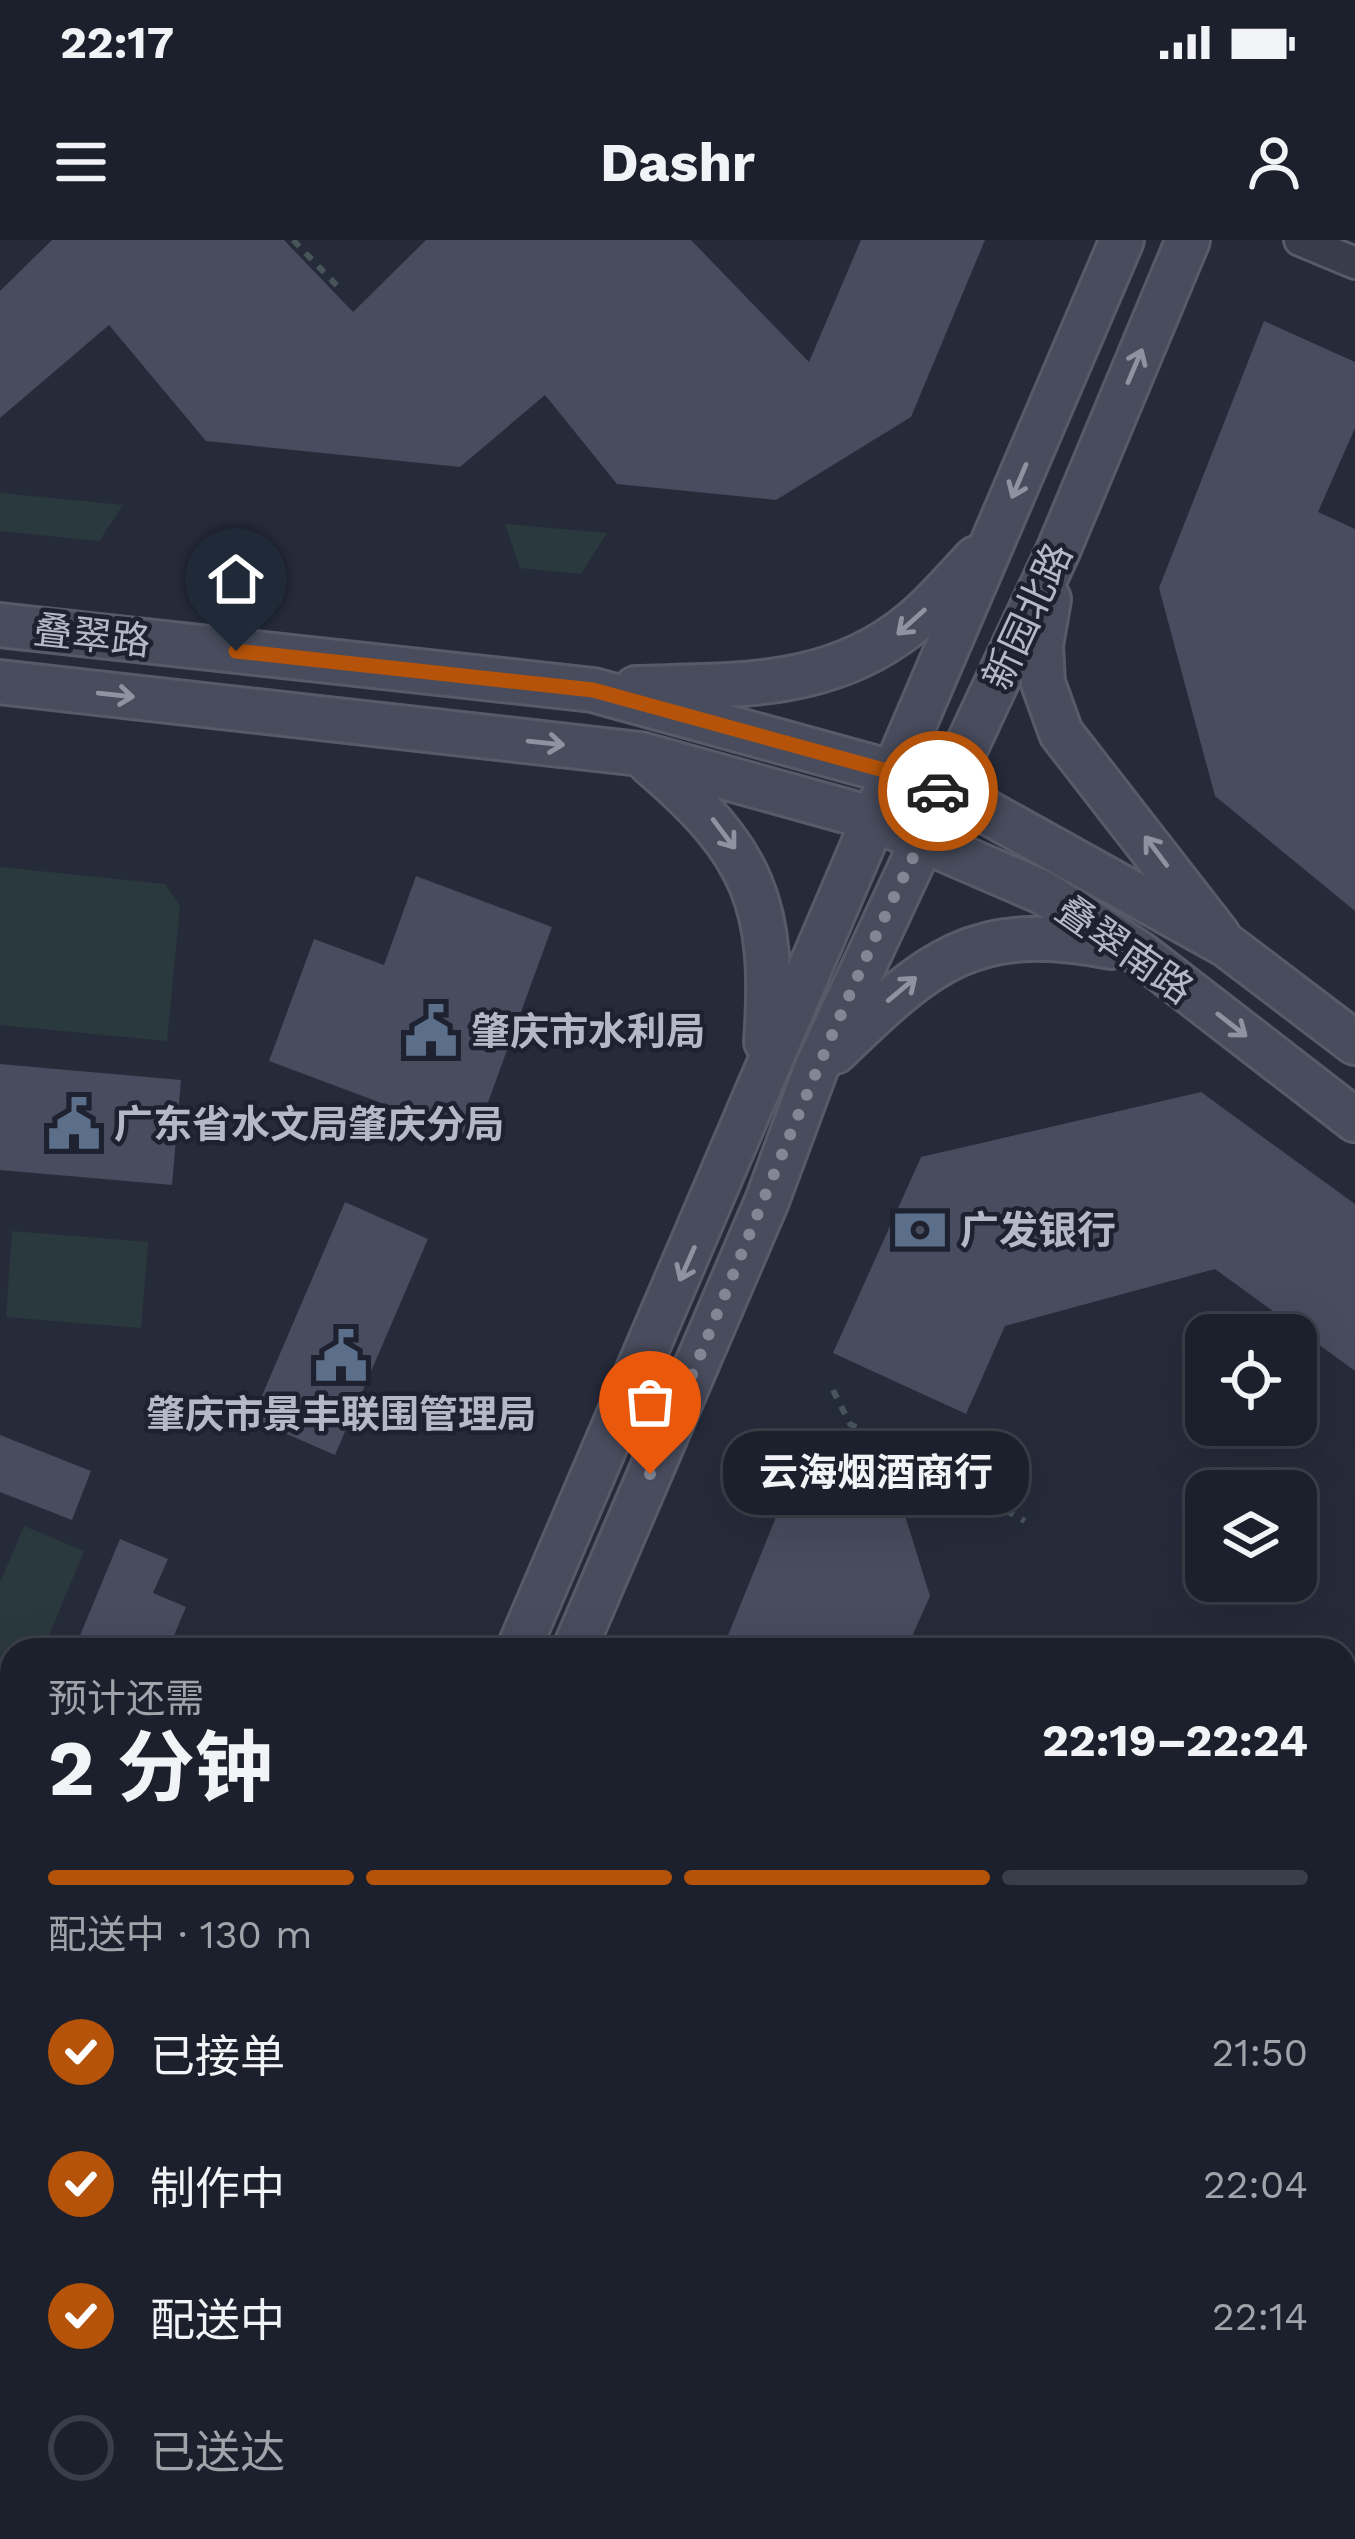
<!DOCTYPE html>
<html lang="zh">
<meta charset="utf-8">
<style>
:root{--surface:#1c202c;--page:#292d38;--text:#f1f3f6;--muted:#a0a3a9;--line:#3a3e48;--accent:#b45309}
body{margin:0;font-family:"Work Sans","Noto Sans SC",sans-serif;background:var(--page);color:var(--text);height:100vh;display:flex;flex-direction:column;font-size:45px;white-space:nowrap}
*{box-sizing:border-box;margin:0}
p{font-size:39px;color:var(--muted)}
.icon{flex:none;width:66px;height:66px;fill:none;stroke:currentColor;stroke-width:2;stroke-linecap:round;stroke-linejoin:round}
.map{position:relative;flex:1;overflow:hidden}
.side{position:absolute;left:0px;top:1398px;width:1356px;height:903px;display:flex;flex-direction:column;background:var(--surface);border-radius:36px 36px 0 0;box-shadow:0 12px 48px #0002,0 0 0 3px var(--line)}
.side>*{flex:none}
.controls{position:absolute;left:1185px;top:1074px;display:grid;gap:24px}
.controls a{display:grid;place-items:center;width:132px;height:132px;border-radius:24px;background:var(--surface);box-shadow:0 12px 48px #0002,0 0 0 3px var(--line);font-size:60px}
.pin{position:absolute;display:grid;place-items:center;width:102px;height:102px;color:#fff;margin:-123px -51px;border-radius:50% 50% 50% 0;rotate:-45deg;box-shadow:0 0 12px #0007}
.pin .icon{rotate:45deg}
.courier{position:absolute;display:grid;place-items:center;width:120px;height:120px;margin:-60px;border:9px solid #b45309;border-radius:50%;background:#fff;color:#222;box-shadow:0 3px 15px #0007}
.bubble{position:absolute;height:84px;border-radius:36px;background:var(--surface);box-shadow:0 12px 48px #0002,0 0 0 3px var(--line);font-size:39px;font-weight:700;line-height:84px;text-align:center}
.summary em{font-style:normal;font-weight:700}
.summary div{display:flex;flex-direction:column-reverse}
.summary{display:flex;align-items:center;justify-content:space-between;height:204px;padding:0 48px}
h1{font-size:78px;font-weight:700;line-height:90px}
.bar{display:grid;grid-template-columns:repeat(4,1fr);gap:18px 12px;align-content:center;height:144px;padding:0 48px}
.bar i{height:15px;border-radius:9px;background:var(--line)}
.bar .selected{background:var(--accent)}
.bar p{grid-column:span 4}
ol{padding:0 48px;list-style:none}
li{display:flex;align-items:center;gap:36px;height:132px}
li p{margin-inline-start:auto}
li .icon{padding:12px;border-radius:50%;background:var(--accent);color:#fff;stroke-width:4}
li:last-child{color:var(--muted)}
li i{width:66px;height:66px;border:6px solid var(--line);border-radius:50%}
.status{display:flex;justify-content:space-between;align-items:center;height:84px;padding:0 60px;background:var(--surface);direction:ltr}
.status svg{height:33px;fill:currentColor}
header{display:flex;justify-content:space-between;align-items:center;height:156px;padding:0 48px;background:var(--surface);font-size:54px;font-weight:700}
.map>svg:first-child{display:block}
.green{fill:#2a393e}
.building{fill:#474c5e}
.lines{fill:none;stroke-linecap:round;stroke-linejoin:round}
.lane-casing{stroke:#575b69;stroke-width:21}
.street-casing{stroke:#575b69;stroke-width:36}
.secondary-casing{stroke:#575b69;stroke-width:48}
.path{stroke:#47545a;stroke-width:6;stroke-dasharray:9 9;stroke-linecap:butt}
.lane{stroke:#393d4b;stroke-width:15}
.street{stroke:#393d4b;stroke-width:30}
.secondary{stroke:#484c5d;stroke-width:42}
.oneway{stroke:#8f92a1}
.done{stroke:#838795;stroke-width:12;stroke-dasharray:0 21.6}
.route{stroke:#b45309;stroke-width:15}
.labels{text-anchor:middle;stroke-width:9;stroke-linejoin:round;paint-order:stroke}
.street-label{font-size:39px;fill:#b5b8c6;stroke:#1e2230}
.poi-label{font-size:39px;font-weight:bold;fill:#b5b8c6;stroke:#1e2230;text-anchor:start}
</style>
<div class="status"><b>22:17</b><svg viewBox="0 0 49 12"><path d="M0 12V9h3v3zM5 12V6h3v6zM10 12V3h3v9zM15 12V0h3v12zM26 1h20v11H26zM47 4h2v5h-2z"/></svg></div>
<header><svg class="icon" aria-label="menu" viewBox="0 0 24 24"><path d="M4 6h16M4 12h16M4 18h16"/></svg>Dashr<svg class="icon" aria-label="person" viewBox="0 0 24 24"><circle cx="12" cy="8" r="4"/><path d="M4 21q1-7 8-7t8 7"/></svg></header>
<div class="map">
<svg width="1355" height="2299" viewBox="0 0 1355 2299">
<rect width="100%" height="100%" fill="#262b3a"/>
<g class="green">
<polygon points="0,253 123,265 99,301 0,291"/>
<polygon points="505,284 607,293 581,334 520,328"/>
<polygon points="0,627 165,644 180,666 167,801 0,785"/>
<polygon points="12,991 148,1002 141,1088 6,1077"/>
<polygon points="24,1286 84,1311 43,1410 12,1410 12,1441 0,1436 0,1343"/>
</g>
<g class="building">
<polygon points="52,0 284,0 353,72 426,0 691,0 809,122 861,0 985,0 911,177 776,260 617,244 545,155 460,227 206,201 109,85 0,178 0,51"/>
<polygon points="1264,81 1355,122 1355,188 1318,272 1355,289 1355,671 1215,556 1159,348"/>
<polygon points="416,636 552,687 475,898 269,821 314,699 384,725"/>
<polygon points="0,824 181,840 172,945 0,930"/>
<polygon points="1201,852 1355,964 1355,1131 1215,1029 1005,1086 966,1174 833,1113 921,917"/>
<polygon points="345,962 428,999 335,1215 252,1179"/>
<polygon points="811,1191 889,1224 930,1356 906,1410 722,1410"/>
<polygon points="0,1195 91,1231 72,1280 0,1252"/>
<polygon points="120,1299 168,1319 153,1353 186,1367 168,1410 74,1410"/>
<polygon points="1355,1782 1355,1964 1344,1966 1344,1784"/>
<polygon points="1344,2167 1355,2176 1355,2243 1344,2236"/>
<polygon points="283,2289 440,2289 442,2299 278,2299"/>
<polygon points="838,2289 951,2289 953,2299 840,2299"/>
<polygon points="1055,2289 1125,2289 1127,2299 1057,2299"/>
</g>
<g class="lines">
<g class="lane-casing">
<g id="lane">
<polyline points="1344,2010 1355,2008"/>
<polyline points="1238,2289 1240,2299"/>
</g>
</g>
<g class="street-casing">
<g id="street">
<polyline points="1300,0 1355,23"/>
<polyline points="0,1791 12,1796"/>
<polyline points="783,2289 785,2299"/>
</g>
</g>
<g class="secondary-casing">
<g id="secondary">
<polyline points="1049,359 1041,405 1043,443 1061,493 1218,695"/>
<polyline points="0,385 593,450 891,532 985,571 1226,705 1355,803"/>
<polyline points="0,442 640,514 871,578 1042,652 1139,713 1355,880"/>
<path d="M636,448c91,-3 182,2 260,-53 30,-20 55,-51 80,-77"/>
<path d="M650,523c104,89 126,141 116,279"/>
<path d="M835,812c94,-91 139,-132 276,-105"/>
<polyline points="518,1410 1122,0"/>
<polyline points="574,1410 767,961 816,829 1058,311 1188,0"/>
<polyline points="130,2299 134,2289"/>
<polyline points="191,2299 195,2289"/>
</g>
</g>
<g class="path">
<polyline points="293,0 342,51"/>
<polyline points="833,1150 850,1184 1025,1281"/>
</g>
<use href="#lane" class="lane"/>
<use href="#street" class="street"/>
<use href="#secondary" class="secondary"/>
</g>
<defs><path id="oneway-shaft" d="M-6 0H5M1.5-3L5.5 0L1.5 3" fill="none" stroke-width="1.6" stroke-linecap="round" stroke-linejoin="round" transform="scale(3)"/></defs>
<g class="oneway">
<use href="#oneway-shaft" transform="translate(1135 126) rotate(-67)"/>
<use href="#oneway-shaft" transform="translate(1019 241) rotate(113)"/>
<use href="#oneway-shaft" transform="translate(911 382) rotate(138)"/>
<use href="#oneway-shaft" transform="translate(116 455) rotate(6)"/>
<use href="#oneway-shaft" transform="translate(546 503) rotate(6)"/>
<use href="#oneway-shaft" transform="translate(724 594) rotate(53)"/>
<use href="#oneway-shaft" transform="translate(1156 611) rotate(-127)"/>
<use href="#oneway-shaft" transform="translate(902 749) rotate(-40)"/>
<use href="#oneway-shaft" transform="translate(1232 785) rotate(38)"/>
<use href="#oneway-shaft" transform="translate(687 1024) rotate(114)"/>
</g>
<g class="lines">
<path class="done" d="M650,1234c98,-226 181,-461 295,-680l-7,-3"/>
<polyline class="route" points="236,411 593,450 891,532 938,551"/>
</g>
<defs>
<g id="civic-bare" transform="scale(4.14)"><path d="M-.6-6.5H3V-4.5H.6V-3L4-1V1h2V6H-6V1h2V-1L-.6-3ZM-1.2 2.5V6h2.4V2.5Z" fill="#5c6f8a" stroke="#1e2230" stroke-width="2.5" paint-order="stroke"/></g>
<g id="bank-bare" transform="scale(4.14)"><path d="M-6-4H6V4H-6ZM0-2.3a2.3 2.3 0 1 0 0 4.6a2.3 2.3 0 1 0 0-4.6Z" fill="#5c6f8a" stroke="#1e2230" stroke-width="2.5" paint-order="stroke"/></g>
</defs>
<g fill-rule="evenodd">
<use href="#civic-bare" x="431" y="791"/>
<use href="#civic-bare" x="74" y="884"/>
<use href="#bank-bare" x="920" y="990"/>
<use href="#civic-bare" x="341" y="1116"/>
</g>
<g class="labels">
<g class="street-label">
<text transform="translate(1027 376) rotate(-65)" y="14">新园北路</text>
<text transform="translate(92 395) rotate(6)" y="14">叠翠路</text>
<text transform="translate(1125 709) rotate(35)" y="14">叠翠南路</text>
</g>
<g class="poi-label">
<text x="471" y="805">肇庆市水利局</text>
<text x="114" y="898">广东省水文局肇庆分局</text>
<text x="960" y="1004">广发银行</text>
<text x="341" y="1188" text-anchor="middle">肇庆市景丰联围管理局</text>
</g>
</g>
</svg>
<div class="controls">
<a><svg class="icon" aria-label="locate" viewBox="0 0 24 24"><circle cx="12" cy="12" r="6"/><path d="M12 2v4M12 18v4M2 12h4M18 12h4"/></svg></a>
<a><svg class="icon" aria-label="layers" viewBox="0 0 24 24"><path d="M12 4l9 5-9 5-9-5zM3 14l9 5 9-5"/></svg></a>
</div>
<div class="pin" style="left:650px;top:1234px;background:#ea580c"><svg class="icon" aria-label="bag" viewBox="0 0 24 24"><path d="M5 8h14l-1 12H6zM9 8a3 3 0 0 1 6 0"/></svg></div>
<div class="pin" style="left:236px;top:411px;background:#1f2937"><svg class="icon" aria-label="home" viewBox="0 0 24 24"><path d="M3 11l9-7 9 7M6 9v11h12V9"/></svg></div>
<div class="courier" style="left:938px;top:551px"><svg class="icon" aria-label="car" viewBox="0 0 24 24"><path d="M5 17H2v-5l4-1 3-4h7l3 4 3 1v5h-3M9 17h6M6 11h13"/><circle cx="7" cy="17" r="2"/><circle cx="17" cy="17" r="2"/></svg></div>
<div class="bubble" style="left:723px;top:1191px;width:306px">云海烟酒商行</div>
<section class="side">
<div class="summary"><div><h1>2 分钟</h1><p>预计还需</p></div><em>22:19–22:24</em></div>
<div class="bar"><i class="selected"></i><i class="selected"></i><i class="selected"></i><i></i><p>配送中 · 130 m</p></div>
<ol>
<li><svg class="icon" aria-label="check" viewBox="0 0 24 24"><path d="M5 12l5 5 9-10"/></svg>已接单<p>21:50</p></li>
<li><svg class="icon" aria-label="check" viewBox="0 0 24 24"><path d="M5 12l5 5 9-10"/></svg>制作中<p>22:04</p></li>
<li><svg class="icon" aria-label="check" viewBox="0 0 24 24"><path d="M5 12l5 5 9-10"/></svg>配送中<p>22:14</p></li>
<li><i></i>已送达</li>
</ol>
</section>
</div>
